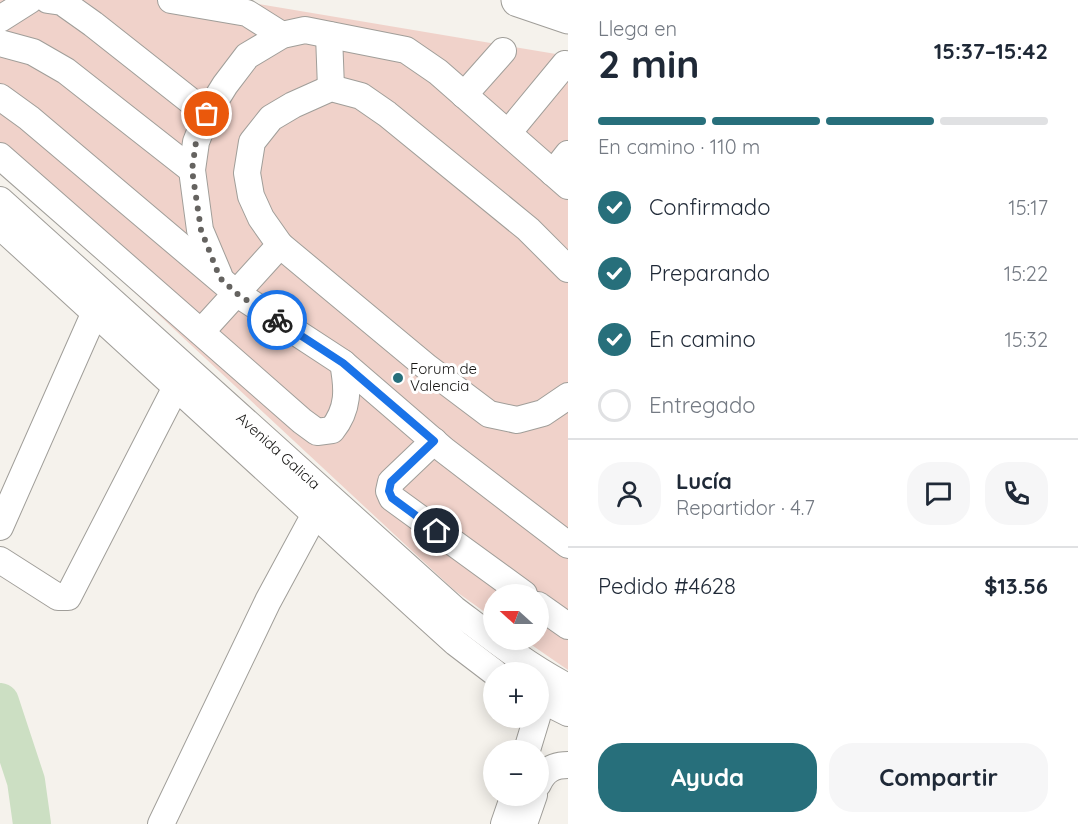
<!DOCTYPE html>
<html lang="es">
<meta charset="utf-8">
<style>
:root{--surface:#fff;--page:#f6f6f7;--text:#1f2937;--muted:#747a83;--line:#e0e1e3;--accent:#276f7b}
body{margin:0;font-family:Quicksand,sans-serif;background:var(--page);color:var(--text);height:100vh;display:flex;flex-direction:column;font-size:22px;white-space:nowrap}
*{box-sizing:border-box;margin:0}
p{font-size:20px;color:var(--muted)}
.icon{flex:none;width:33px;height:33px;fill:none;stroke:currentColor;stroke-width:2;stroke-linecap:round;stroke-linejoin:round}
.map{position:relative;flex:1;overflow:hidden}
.drawer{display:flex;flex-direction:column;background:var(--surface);width:510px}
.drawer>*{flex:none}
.needle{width:39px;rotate:291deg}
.tools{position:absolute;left:483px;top:584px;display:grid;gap:12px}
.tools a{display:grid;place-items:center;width:66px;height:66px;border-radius:50%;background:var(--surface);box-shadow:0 3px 15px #0003;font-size:30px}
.pin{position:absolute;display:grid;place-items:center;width:51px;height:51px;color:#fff;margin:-26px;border:3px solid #fff;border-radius:50%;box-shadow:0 2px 6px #0007}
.courier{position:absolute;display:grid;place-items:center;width:60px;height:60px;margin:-30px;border:4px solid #1a73e8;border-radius:50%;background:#fff;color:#222;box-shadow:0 2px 8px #0007}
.head em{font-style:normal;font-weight:700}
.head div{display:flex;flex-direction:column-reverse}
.head{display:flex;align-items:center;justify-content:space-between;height:102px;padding:0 30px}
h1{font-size:39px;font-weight:700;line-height:45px}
.bar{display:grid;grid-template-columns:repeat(4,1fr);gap:9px 6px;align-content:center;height:72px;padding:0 30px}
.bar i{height:8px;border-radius:4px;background:var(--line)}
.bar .active{background:var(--accent)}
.bar p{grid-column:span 4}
.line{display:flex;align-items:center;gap:15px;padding:0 30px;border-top:2px solid var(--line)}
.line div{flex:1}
.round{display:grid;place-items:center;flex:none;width:63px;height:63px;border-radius:24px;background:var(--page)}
ol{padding:0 30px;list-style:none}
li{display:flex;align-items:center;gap:18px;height:66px}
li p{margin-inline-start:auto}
li .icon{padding:6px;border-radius:50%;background:var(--accent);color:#fff;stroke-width:4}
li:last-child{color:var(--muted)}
li i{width:33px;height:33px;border:3px solid var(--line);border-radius:50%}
.action{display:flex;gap:12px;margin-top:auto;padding:12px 30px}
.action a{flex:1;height:69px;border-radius:24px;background:var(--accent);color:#fff;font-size:24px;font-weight:700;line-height:69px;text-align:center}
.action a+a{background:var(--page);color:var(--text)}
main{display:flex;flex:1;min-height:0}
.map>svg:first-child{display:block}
.green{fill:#f0d2ca}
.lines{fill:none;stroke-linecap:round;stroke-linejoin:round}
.river{stroke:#ccdfc3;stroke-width:38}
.minor-casing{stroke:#a09e99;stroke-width:28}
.highway-casing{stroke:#a09e99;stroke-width:35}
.minor{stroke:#fff;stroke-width:26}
.highway{stroke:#fff;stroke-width:33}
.done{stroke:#656360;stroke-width:6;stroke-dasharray:0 10.8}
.route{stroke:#1a73e8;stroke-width:8}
.poi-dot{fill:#276f7b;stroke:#fff;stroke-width:2}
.labels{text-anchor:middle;stroke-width:6;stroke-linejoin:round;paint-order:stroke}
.poi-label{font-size:15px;fill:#171614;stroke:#fff;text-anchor:start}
.street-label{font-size:15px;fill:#171614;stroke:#fff}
</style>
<main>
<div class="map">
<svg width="568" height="824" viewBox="0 0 568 824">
<rect width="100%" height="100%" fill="#f5f2ec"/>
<polygon class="green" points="0,0 234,0 568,56 568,670 523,639 538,639 538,594 494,594 493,618 454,590 0,167"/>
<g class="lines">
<polyline class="river" points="0,702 26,781 32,824"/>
<g class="minor-casing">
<g id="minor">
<polyline points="48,0 62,2 93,24 207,114"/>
<polyline points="171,0 247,13 282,35"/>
<polyline points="0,19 30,0"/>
<polyline points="329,35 331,88"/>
<polyline points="0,43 33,52 66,71 192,170"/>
<polyline points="464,95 503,51"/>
<path d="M0,97l29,21 207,175 107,70c5,26 6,46 -11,67l-15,2 -15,-11 -302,-265"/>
<polyline points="508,133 565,64"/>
<polyline points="553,173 568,154"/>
<path d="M0,200l454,409c37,28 73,57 114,78"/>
<polyline points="0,226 416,607 456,643 494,672"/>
<polyline points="280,245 428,368 489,414 517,420 543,413 568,396"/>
<polyline points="219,275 200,230 192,170 196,142 207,114 225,85 247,56 282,35 305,30 406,50 438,72 568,186"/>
<polyline points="201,332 280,245 261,218 251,196 247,173 252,142 271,118 293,105 331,88 361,96 387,114 528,229 568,269"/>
<polyline points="343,363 444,450 568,545"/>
<polyline points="434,441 391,482 389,491 392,498 524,594"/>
<polyline points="0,527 95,312"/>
<polyline points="0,560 58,597 68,597 176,387"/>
<polyline points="538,605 568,626"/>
<polyline points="538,698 568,713"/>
<polyline points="527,750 537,717"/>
<path d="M538,784c6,-14 16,-19 30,-19"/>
<polyline points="161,824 268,601 315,514"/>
<polyline points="504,824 514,795"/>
<polyline points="524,824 534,795"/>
</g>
</g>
<g class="highway-casing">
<polyline id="highway" points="518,0 568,17"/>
</g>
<use href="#minor" class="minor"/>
<use href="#highway" class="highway"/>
</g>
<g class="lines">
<polyline class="done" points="207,114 196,142 192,170 201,230 220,278 236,293 277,320"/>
<polyline class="route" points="277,320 343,363 434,441 391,482 389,491 392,498 437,531"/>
</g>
<circle class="poi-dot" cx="398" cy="378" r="6"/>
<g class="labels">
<g class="poi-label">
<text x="410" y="374">Forum de<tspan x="410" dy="17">Valencia</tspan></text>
</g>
<g class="street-label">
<text transform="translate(278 451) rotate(42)" y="5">Avenida Galicia</text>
</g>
</g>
</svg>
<div class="tools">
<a><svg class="needle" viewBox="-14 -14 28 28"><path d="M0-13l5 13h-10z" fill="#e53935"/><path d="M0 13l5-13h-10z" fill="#747a83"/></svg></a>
<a>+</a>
<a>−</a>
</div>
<div class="pin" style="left:207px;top:114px;background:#ea580c"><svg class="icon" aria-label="bag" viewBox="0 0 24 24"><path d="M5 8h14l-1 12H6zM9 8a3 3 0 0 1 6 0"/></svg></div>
<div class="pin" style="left:437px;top:531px;background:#1f2937"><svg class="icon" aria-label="home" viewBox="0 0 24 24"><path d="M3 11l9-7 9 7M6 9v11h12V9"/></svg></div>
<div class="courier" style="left:277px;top:320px"><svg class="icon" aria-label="bike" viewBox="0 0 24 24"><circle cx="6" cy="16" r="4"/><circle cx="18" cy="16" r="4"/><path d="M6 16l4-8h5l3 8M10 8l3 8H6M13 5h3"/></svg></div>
</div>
<section class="drawer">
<div class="head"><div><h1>2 min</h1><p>Llega en</p></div><em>15:37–15:42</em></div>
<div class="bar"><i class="active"></i><i class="active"></i><i class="active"></i><i></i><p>En camino · 110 m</p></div>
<ol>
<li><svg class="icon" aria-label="check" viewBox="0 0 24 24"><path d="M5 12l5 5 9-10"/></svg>Confirmado<p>15:17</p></li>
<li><svg class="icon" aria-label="check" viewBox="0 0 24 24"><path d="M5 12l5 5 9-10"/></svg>Preparando<p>15:22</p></li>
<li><svg class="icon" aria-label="check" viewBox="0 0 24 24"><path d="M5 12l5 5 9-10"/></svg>En camino<p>15:32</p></li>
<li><i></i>Entregado</li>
</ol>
<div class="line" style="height:108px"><a class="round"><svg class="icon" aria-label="person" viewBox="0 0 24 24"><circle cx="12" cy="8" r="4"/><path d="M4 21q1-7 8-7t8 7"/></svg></a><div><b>Lucía</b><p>Repartidor · 4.7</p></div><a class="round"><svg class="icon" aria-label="chat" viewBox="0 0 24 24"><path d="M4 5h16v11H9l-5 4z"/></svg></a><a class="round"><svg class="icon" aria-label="phone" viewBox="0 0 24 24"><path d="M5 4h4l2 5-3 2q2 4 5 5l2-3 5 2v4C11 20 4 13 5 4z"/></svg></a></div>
<div class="line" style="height:78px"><div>Pedido #4628</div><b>$13.56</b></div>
<div class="action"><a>Ayuda</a><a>Compartir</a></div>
</section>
</main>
